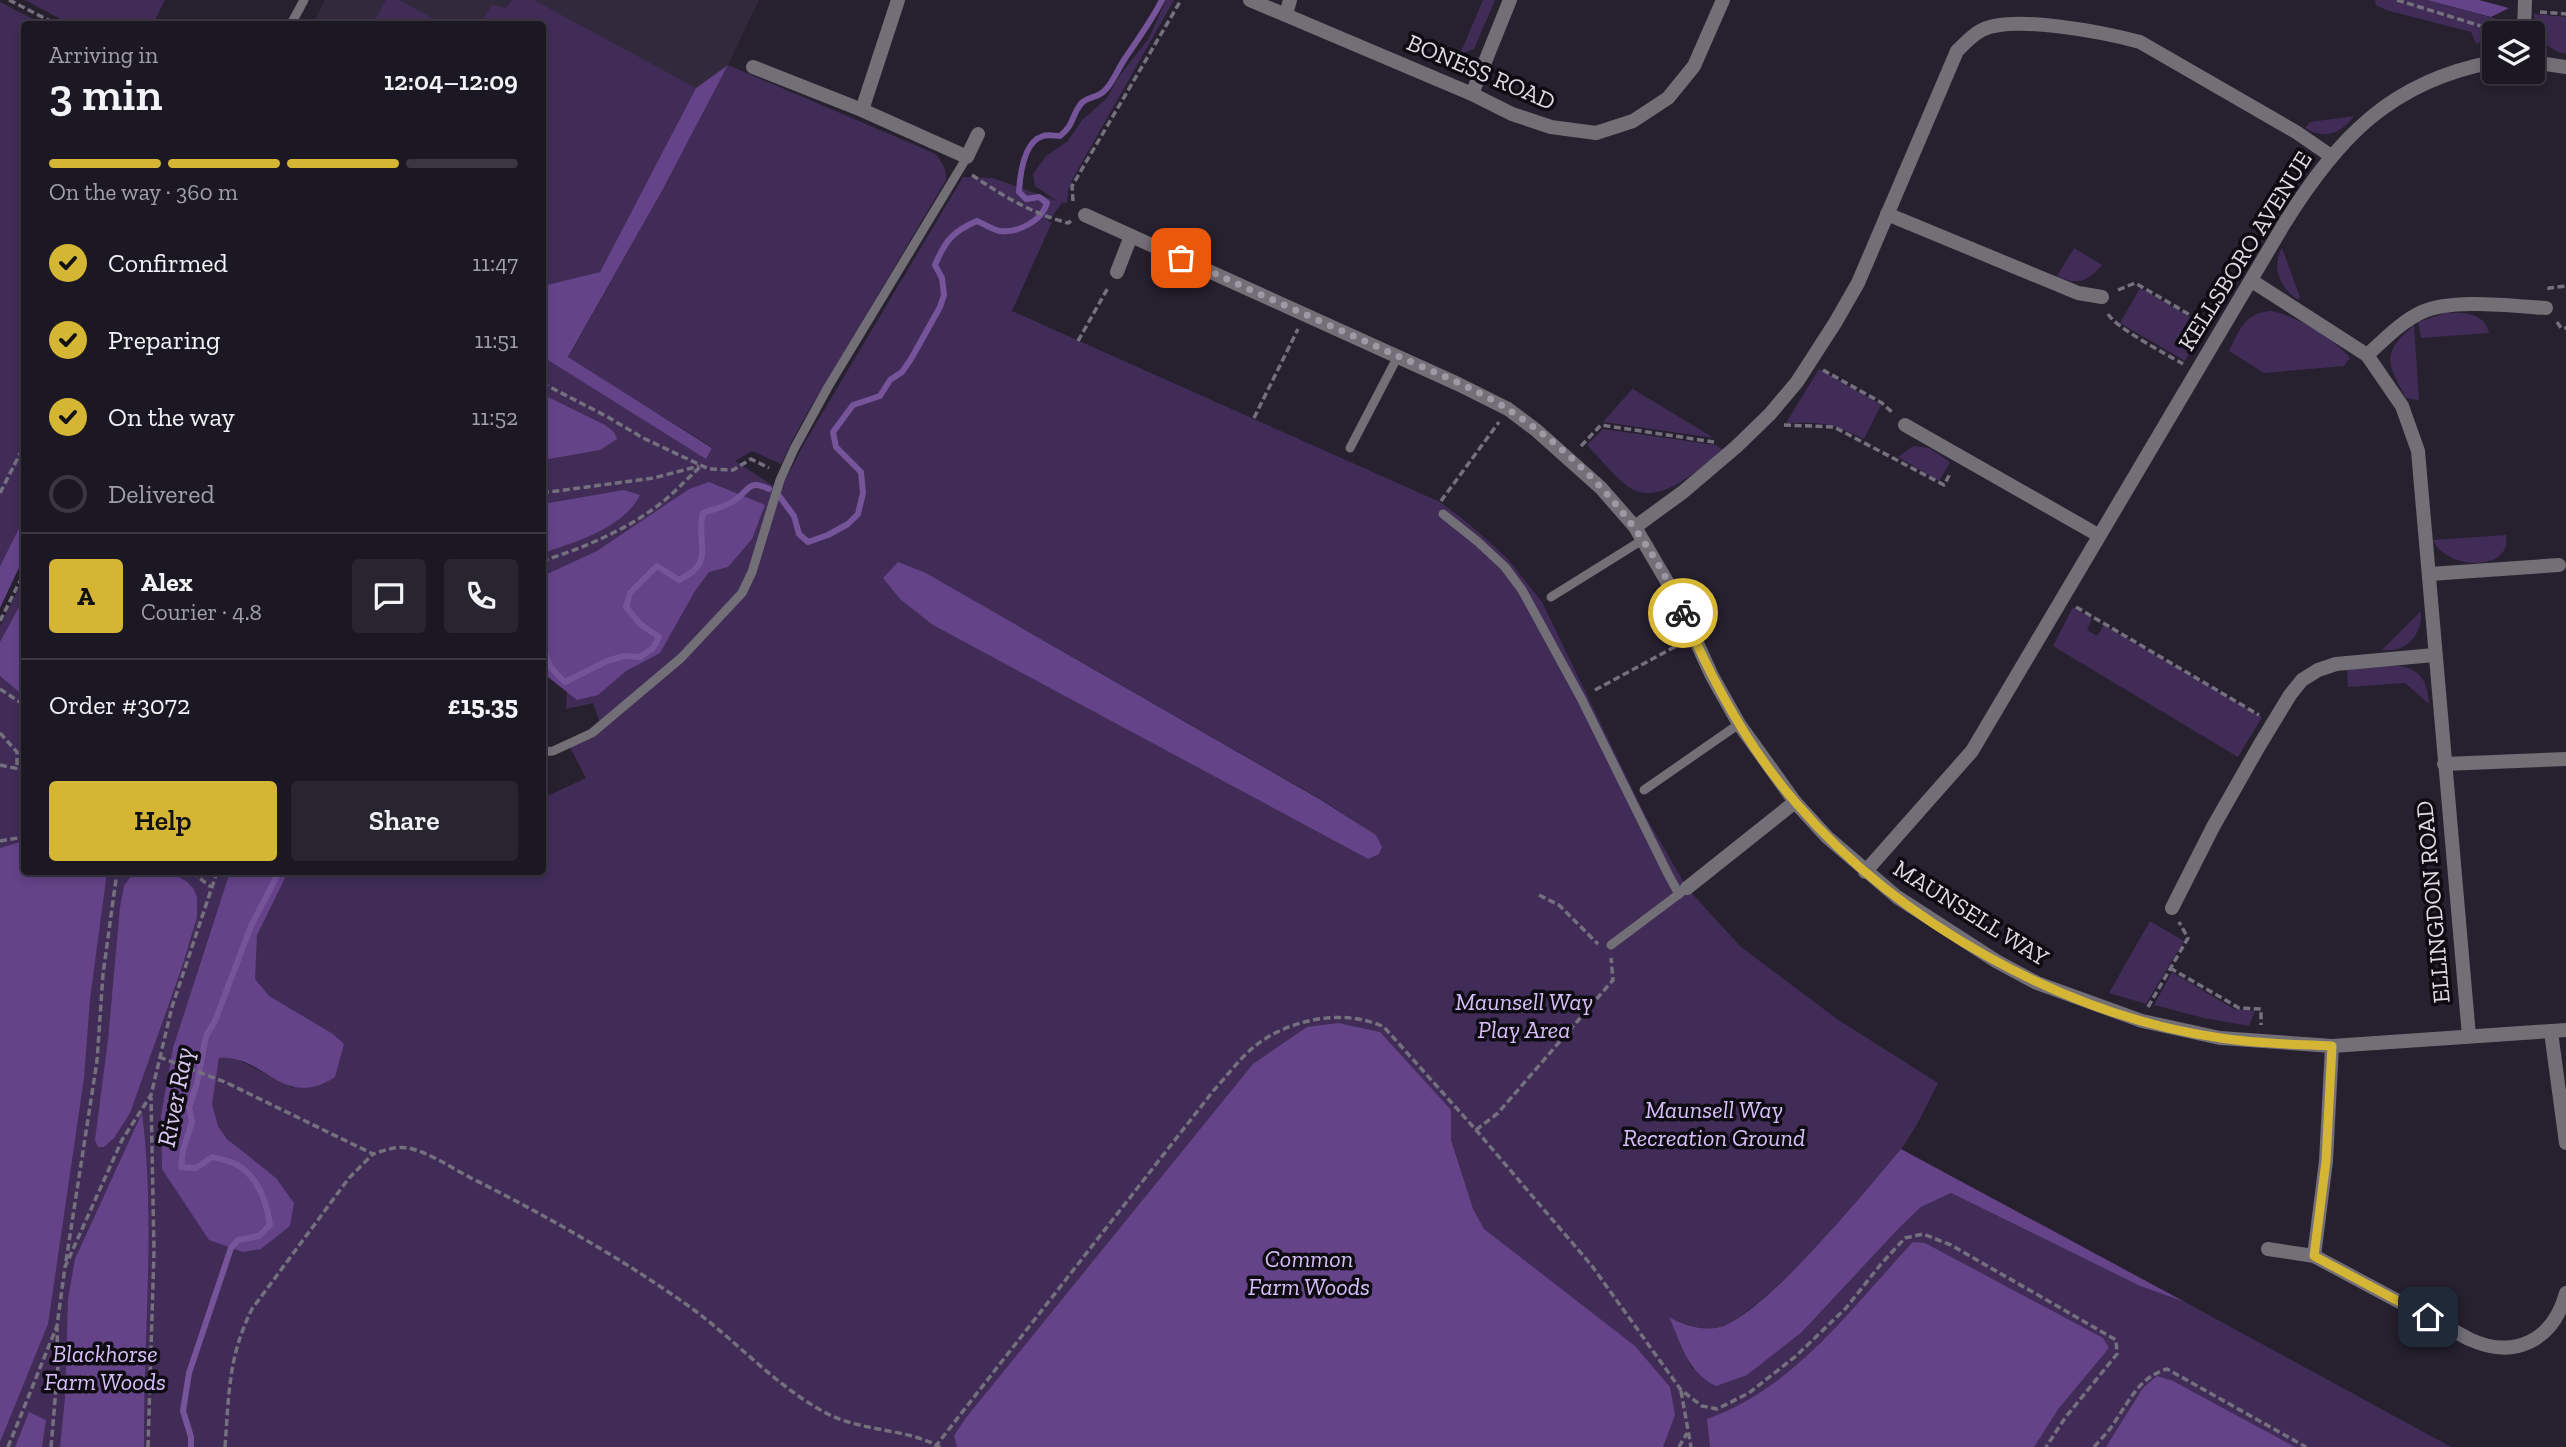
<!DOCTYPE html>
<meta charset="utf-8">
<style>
:root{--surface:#1c1823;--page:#292530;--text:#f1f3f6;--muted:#a0a0a6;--line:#3a3741;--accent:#d5b534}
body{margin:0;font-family:"Zilla Slab",serif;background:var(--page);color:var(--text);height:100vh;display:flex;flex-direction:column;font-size:26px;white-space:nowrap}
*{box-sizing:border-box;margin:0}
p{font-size:23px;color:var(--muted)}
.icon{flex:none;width:38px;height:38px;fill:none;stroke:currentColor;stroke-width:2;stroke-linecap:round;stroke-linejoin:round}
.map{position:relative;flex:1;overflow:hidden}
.drawer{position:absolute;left:21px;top:21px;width:525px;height:854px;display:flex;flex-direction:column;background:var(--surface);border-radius:7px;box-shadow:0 4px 10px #0003,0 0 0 2px var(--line)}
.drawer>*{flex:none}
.buttons{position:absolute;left:2482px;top:21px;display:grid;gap:14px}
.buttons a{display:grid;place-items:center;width:63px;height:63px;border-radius:7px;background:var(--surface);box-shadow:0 4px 10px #0003,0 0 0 2px var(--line);font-size:35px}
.pin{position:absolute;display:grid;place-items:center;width:60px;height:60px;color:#fff;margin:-30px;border-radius:14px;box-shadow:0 4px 10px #0006}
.courier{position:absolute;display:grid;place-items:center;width:70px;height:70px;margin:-35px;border:5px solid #d5b534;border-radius:50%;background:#fff;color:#222;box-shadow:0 2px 9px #0007}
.head em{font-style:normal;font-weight:600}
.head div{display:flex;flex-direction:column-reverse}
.head{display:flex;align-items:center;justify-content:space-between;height:119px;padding:0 28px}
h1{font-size:46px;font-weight:600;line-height:52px}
.bar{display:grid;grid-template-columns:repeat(4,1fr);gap:10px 7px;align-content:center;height:84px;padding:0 28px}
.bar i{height:9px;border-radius:5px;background:var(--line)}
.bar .current{background:var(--accent)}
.bar p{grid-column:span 4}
.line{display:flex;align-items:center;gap:18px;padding:0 28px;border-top:2px solid var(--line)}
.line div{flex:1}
.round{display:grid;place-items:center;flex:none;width:74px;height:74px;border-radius:7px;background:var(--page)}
ol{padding:0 28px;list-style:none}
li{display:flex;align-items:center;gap:21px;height:77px}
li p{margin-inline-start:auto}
li .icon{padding:7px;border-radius:50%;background:var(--accent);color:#111;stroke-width:4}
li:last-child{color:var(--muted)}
li i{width:38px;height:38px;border:4px solid var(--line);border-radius:50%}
.primary-button{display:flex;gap:14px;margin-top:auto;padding:14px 28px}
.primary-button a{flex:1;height:80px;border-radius:7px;background:var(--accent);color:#111;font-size:28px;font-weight:600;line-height:80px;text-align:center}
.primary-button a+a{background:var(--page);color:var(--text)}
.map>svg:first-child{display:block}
.built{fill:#32293c}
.green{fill:#402c57;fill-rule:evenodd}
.forest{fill:#644388}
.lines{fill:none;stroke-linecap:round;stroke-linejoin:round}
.stream{stroke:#75549a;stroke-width:6}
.path{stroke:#75707d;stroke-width:3.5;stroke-dasharray:7 3.5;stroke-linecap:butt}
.service{stroke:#726f77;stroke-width:9}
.minor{stroke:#726f77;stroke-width:14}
.done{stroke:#9e9aa5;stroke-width:7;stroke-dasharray:0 12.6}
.route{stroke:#d5b534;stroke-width:9}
.labels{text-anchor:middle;stroke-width:7;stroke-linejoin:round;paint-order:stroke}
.street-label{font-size:24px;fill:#dfdbe5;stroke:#0e0b12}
.park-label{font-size:24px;font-style:italic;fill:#d8bffa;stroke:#0e0b12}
.water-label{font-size:26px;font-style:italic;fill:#dbcaf2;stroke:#0e0b12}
</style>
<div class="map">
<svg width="2566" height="1447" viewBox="0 0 2566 1447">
<rect width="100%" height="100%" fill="#26202f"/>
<polygon class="built" points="325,0 759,0 728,65 696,88 542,342 542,24 313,24"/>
<g class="green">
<polygon points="25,0 165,0 153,24 70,24"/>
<polygon points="386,0 399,0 443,24 373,24"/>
<polygon points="512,0 534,0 696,88 600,272 543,286 542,24 480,24 492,5 506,8"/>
<path d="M1166,0h8l-102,180 -4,11 -1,12h-5l-14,19h4l-40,89 428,191 29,22 38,34 35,44 104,215 41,71 54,59 96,72 101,64c-11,22 -22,45 -36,65 -25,36 -148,175 -186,180 -18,2 -31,-4 -46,-10l22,51 110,-37 98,-105 21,-20 30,-14 189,93 45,16 266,145h-2451v-821l24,-48v294h518l1,-74 43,-20 -19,-36 33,-19 -7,-20 -27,6 1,-19 -24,-17v-316l163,101 6,-11 -144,-89 95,-169 65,-124 208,89c6,9 11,15 10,26l-149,251 -16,33 -29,-13 -17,10 45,29 25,-48 158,-265 30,1 64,23 -22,-15 -2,-12 13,-18 22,-15 14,-21 24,-21 14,-24 29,-37zM926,573l396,227 54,35 -8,24 -434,-234 -33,-25zM224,999l71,90 -62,-32 -14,1c-2,14 -6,29 -7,43 -2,35 40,58 64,77l-93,-28z"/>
<polygon points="1483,0 1495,0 1474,49 1460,54"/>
<polygon points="2375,0 2427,0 2504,21 2489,38 2476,44 2471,32 2386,10 2376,5"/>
<polygon points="0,2 43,24 24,24 24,518 0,566"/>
<path d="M2534,14l32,3v37c-21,-4 -31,-20 -32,-40z"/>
<path d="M2354,116c-14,18 -29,24 -49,12l5,-6z"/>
<path d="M2074,248l28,17c-15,18 -25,20 -45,11z"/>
<path d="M2282,248l18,49 -2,3c-18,-12 -27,-33 -16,-52z"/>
<polygon points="2140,288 2205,326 2185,361 2120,323"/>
<path d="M2271,311c24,4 64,28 79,47l-6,8 -80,7 -35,-22c11,-22 15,-38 42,-40z"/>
<path d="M2445,313c17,-1 40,-1 44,20l-68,5 -3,-16z"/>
<path d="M2414,325l5,75 -13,-2c-18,-34 -26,-44 8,-73z"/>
<path d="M1819,369l62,36 -17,34c-32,-16 -42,-17 -78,-16z"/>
<polygon points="1633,388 1633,389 1714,438 1603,422"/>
<path d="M1603,429l113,16 7,5c-24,18 -65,61 -97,35 -14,-11 -26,-27 -39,-40z"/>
<polygon points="1913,446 1929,448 1950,462 1939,481 1898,457"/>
<path d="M2506,535c7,37 -59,36 -73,5z"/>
<polygon points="2073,607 2092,619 2087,630 2097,636 2104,625 2262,717 2238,757 2053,646"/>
<path d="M2421,611c1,24 -14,42 -39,39z"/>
<path d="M2389,665c28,1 38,11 40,39l-24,-21 -57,4 -1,-19z"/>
<polygon points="2150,921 2184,941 2146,1004 2109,993"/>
<polygon points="2172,972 2234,1009 2255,1011 2249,1026 2204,1018 2154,1005"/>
</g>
<g class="forest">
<polygon points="2427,0 2479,0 2509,8 2491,17"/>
<polygon points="728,65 663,189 568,357 712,448 706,459 543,357 543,286 600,272 696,88"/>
<polygon points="542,394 605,425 614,432 617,439 600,450 543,460"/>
<polygon points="709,482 765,505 752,539 728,567 709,572 695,591 660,653 626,671 598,695 577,700 543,673 543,576 597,551 689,489"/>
<path d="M624,490l16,5c-16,33 -65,47 -97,58v-49z"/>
<polygon points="24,518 24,557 0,608 0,566"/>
<polygon points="898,562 926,573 1321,800 1376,835 1382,847 1379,854 1368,859 933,625 901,600 883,578"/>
<polygon points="24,598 24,696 0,676 0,642"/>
<polygon points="24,841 24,872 107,872 90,999 84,1078 48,1324 0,1442 0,848"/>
<polygon points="134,872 169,872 186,881 193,888 197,897 197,917 182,967 130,1113 114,1138 104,1147 98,1147 95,1140 108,1040 120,907 124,886"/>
<path d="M230,872h58l-31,63 -2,44 14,17 64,38 11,10 -9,33c-53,34 -70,-23 -116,-19l-7,46 6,22 9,13 49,39 18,25 -4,23 -29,23 -18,3 -34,-12 -47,-71 -1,-53 12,-68z"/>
<polygon points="1338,1023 1380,1032 1451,1110 1451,1140 1473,1209 1484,1229 1635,1346 1670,1387 1675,1415 1663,1447 957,1447 954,1436 965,1419 1253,1064 1307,1027"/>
<path d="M142,1113c14,110 1,223 2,334h-84l5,-49 3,-99 7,-40z"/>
<path d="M1901,1149l284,153 -45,-16 -189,-93 -30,14 -21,20 -98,105 -55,43 -31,11c-29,-14 -34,-41 -47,-69 15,8 29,13 47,11 43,-6 154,-142 185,-179z"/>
<path d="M1913,1242l12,1 178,95 6,10 -50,60 -25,39h-324l-3,-28c88,-31 144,-111 206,-177z"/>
<polygon points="2157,1376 2173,1381 2295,1447 2106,1447 2143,1388"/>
<polygon points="29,1412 46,1420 42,1447 15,1447"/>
</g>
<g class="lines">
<g class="stream">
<path d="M780,497l14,19 5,18 9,8 20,-7 20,-11 10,-10 5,-21 -2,-21 -25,-25 -3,-15 20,-27 27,-9 10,-16 12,-8 9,-13 29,-52 4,-12 -2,-17 -7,-13c10,-24 18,-34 42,-44 7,3 16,9 23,10 18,2 42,-10 47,-28l-8,-6 -13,2 -7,-7c1,-17 4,-50 24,-56 4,-2 13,0 17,0 14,-11 11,-19 20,-31 7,-10 18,-5 27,-17 7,-8 11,-19 17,-28 13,-20 27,-38 38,-60"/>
<path d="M542,645l9,23 14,14 42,-21 17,-5 16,1 13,-9 6,-11 -19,-13 -14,-17 4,-14 27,-27 22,14c38,-18 16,-36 24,-67 11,-4 23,-6 32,-13 15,-10 13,-21 34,-11"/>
<path d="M191,1447v-10l-8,-26 6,-38 42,-125 7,-8 21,-4 11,-11c-3,-22 -11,-46 -31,-59 -7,-5 -19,-7 -27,-9l-16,11 -15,-1 2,-17 9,-28 -3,-15 8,-24 9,-47 9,-15 36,-95 28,-54"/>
</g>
<g class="path">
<polyline points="9,0 56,24"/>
<polyline points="2397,0 2481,26 2494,37"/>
<polyline points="2540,12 2566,14"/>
<path d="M972,175c31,21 59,38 96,48l3,-2"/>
<polyline points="1073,201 1072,186 1181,0"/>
<polyline points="2118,290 2135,283 2204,323"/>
<polyline points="2549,290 2549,288 2566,286"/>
<path d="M2108,314c8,14 58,40 75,50"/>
<polyline points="2557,322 2561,328 2566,328"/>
<polyline points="1078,341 1109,286"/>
<polyline points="1823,370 1882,403 1894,414"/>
<polyline points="542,383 606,416 643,438 709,469 733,470 751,459 769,468"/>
<polyline points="1254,418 1298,329"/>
<polyline points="1784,425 1834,427 1944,485 1951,472"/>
<polyline points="1581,446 1601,425 1714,442"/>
<polyline points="0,493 24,446"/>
<polyline points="542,493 654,478 699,466"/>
<polyline points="1441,501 1499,422"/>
<path d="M542,561c42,-13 89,-33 123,-61 13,-11 24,-23 36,-34"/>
<polyline points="2076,607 2259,715"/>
<polyline points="0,621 24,573"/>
<polyline points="0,689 24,705"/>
<polyline points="1595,690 1680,644"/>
<polyline points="0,733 17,752 17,769"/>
<polyline points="0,765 24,770"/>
<polyline points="0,841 24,837"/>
<polyline points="192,872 211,887"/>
<polyline points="1539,895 1559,905 1598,944"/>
<polyline points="2170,968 2239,1008 2261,1009 2261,1025"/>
<polyline points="2148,1007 2188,938 2179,922"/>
<path d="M159,1057l66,25 148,72c12,-4 23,-8 36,-6 21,5 43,20 62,30 76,38 150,80 219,129 47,34 86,80 138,107 35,18 78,14 112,33"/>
<polyline points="1476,1130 1498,1113 1613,980 1611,958"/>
<polyline points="66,1261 97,1061 103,974 117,872"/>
<polyline points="1681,1391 1691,1447"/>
<polyline points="8,1447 57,1326 65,1267 122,1140 151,1095 172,1007 217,872"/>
<polyline points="51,1447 58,1366 57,1328"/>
<polyline points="148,1447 154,1251 151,1097"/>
<path d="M225,1447c4,-52 3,-90 27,-138l97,-131 24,-24"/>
<path d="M935,1447l279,-357c13,-14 26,-32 41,-44 34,-27 89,-38 129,-19l92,103 116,136 89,124 21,16 15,3 32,-16 47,-37 50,-48 35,-44 24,-26 18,-4 28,11 165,95 1,14 -52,64 -19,29"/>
<polyline points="1679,1447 1687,1433"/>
<path d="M2094,1447c8,-9 16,-17 22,-27 15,-22 24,-43 51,-51l139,78"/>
</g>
<g class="service">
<polyline points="291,24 304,0"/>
<polyline points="1350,448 1398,356"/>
<polyline points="1443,514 1477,541 1505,567 1522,590 1581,698 1669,876 1679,894 1687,888"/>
<polyline points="1551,597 1644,539"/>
<polyline points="542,752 553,751 592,733 681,658 742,593 752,572 780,480 794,449 828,387 967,157"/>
<polyline points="1644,790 1739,724"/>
<polyline points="1611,945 1679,894"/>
</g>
<g class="minor">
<polyline points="1250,0 1472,94 1512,114 1551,127 1596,133 1633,121 1668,98 1694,66 1723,0"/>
<polyline points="1286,14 1290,0"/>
<polyline points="2524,33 2525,0"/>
<polyline points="2532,62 2566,67"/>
<polyline points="753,67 862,110 967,157 978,134"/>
<polyline points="1472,94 1510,0"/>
<polyline points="862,110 898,0"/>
<polyline points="1887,214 2078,293 2102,297"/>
<polyline points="1085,215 1458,384 1508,409 1536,430 1601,488 1635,527 1676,597 1712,676 1739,724 1795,802 1827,837 1897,897 1996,961 2037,983 2142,1021 2220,1038 2332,1046 2566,1030"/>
<polyline points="1117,272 1131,236"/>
<polyline points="2252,281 2367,355 2402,406 2418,451 2469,1036"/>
<path d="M2367,355c17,-15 35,-34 55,-43 30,-14 91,-6 124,-4"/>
<polyline points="1905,425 2098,535"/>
<path d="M1635,527l48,-35 53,-45 34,-33 27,-32 38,-59 23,-40 99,-232c8,-8 15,-16 25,-21 31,-16 125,3 158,12l156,90 35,24"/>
<polyline points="2430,574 2559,565"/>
<polyline points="2444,764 2566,759"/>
<path d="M1865,872l107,-121 312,-527c53,-85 106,-143 210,-162"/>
<polyline points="1687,888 1795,802"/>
<polyline points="2172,908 2213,827 2259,746 2290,695 2302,680 2318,670 2336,664 2434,655"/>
<polyline points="2551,1032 2566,1143"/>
<path d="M2332,1046l-6,115 -12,95 155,83c45,21 84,2 97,-46"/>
<polyline points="2268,1249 2314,1256"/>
</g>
</g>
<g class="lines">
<path class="done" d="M1181,258c69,32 139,63 208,94 39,18 85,35 120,58 76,49 138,120 174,203"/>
<path class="route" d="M1683,613c29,68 65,135 114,191 102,119 269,212 424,234 37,6 74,6 111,8l-6,115 -12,95 114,61"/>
</g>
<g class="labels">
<g class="street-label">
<text transform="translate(1481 72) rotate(23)" y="8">BONESS ROAD</text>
<text transform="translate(2245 251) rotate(-58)" y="8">KELLSBORO AVENUE</text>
<text transform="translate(2433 902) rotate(-95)" y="8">ELLINGDON ROAD</text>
<text transform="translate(1971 913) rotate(32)" y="8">MAUNSELL WAY</text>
</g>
<g class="park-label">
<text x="1524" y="1010">Maunsell Way<tspan x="1524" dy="28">Play Area</tspan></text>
<text x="1714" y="1118">Maunsell Way<tspan x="1714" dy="28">Recreation Ground</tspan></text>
<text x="1309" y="1267">Common<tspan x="1309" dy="28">Farm Woods</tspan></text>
<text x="105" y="1362">Blackhorse<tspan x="105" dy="28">Farm Woods</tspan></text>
</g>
<g class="water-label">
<text transform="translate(175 1097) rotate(-79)" y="9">River Ray</text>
</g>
</g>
</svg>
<div class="buttons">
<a><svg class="icon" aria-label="layers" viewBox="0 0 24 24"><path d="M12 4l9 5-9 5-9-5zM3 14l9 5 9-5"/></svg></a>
</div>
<div class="pin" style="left:1181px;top:258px;background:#ea580c"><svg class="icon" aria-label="bag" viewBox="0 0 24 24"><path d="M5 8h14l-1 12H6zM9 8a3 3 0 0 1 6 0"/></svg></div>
<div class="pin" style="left:2428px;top:1317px;background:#1f2937"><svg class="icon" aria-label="home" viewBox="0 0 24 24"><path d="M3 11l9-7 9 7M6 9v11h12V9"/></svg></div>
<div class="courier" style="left:1683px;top:613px"><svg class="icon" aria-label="bike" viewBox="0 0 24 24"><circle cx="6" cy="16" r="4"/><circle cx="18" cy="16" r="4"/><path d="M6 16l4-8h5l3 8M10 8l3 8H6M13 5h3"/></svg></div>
<section class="drawer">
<div class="head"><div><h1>3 min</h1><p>Arriving in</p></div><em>12:04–12:09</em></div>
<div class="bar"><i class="current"></i><i class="current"></i><i class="current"></i><i></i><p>On the way · 360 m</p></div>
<ol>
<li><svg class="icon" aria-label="check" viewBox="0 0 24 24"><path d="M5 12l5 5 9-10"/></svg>Confirmed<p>11:47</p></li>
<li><svg class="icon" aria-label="check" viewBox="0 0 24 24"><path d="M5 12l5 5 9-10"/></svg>Preparing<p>11:51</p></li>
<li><svg class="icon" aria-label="check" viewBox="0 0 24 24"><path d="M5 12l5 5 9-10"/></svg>On the way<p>11:52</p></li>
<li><i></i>Delivered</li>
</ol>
<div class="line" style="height:126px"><b class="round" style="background:var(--accent);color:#111">A</b><div><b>Alex</b><p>Courier · 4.8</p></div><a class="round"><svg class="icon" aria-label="chat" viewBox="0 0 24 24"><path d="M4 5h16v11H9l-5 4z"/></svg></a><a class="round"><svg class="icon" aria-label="phone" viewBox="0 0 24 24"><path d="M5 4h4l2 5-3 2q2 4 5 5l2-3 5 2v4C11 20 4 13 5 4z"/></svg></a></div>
<div class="line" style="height:91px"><div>Order #3072</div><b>£15.35</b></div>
<div class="primary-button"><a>Help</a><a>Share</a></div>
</section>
</div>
